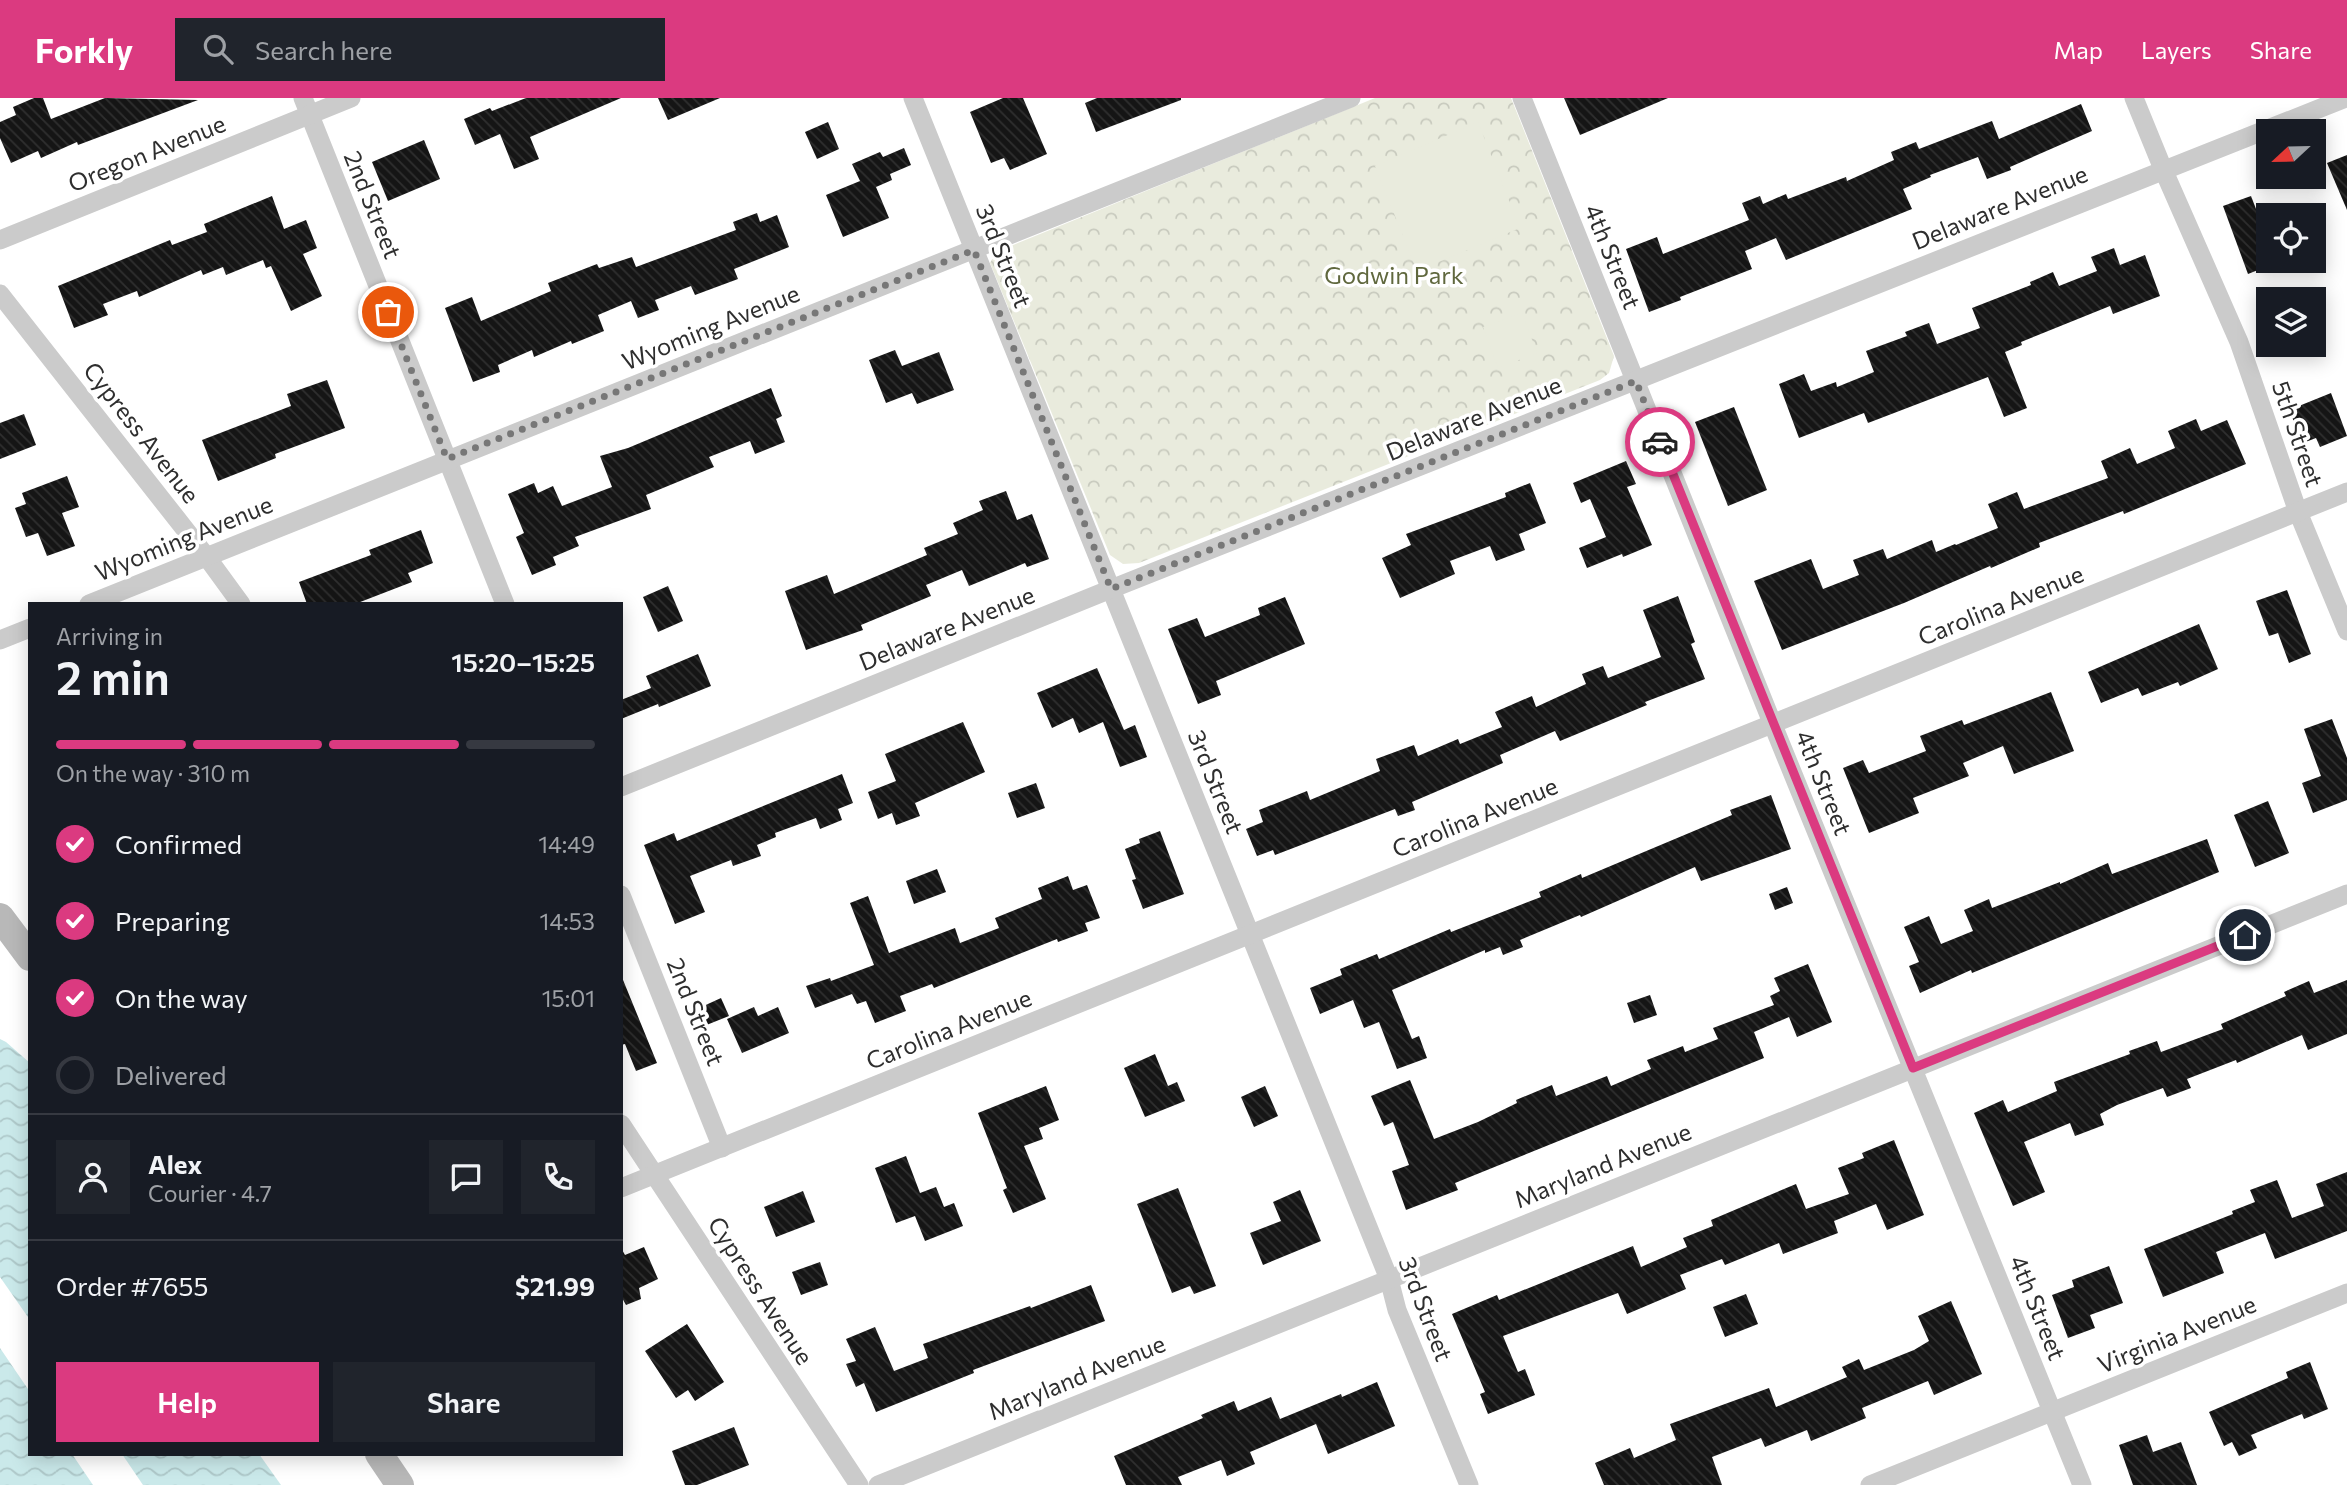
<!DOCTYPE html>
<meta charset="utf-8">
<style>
:root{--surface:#171b24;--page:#20242c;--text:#f1f3f6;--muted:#9ea1a6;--line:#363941;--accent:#db3a80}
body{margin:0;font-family:Commissioner,sans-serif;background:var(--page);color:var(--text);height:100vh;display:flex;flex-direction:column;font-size:26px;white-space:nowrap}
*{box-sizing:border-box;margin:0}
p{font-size:23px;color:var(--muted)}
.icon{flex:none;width:38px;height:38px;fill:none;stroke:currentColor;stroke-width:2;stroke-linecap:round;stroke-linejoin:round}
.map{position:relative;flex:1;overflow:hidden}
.details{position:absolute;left:28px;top:504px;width:595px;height:854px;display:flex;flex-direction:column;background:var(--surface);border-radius:0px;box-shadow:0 4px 18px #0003}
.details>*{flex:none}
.needle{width:46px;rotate:248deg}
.controls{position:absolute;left:2256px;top:21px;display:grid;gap:14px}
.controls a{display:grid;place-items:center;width:70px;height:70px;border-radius:0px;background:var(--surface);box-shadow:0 4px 18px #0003;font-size:35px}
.pin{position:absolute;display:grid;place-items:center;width:60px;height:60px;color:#fff;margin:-30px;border:4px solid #fff;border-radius:50%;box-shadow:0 2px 7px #0007}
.courier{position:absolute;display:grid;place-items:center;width:70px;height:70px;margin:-35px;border:5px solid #db3a80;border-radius:50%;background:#fff;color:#222;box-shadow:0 2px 9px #0007}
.headline em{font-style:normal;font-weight:600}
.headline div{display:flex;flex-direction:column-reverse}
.headline{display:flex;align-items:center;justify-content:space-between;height:119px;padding:0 28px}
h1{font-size:46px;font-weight:600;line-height:52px}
.bar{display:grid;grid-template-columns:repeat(4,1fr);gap:10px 7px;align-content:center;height:84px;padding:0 28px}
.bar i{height:9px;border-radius:5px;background:var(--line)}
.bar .current{background:var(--accent)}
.bar p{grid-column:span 4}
.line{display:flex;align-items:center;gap:18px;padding:0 28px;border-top:2px solid var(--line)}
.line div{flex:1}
.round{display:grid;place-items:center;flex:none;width:74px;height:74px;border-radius:0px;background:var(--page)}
ol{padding:0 28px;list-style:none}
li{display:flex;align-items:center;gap:21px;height:77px}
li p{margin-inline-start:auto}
li .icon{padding:7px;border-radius:50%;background:var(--accent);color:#fff;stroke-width:4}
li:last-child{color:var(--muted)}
li i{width:38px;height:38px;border:4px solid var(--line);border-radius:50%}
.button{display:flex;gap:14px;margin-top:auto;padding:14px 28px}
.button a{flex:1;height:80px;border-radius:0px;background:var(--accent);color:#fff;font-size:28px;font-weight:600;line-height:80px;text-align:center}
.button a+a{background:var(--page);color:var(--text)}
header{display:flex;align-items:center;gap:42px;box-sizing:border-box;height:98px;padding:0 35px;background:var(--accent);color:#fff}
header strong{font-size:33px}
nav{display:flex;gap:38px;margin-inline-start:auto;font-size:24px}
.search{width:490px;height:63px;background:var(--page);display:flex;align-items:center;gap:18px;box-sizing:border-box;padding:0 24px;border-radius:0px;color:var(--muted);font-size:26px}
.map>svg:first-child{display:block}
.forest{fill:url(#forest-crowns)}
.garden{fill:#e9ebdd}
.water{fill:url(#water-waves)}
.building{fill:url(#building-back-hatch)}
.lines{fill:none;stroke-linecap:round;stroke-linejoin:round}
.street{stroke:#cbcbcb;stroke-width:19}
.secondary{stroke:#b8b8b8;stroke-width:28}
.done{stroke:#777;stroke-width:7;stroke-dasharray:0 12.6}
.route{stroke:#db3a80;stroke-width:9}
.labels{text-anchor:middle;stroke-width:7;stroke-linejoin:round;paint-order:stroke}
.street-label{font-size:24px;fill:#2e2e2e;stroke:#fff}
.park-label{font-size:24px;fill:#60683e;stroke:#fff}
</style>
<header>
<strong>Forkly</strong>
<div class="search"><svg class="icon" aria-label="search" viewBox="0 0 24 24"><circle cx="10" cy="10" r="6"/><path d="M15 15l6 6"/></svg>Search here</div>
<nav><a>Map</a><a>Layers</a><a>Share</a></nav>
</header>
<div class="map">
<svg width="2347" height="1387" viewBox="0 0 2347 1387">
<defs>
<pattern id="forest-crowns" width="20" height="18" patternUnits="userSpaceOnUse" patternTransform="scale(1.75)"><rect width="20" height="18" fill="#e9ebdd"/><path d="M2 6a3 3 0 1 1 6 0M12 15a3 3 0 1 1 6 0" fill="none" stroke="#c8cabe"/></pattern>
<pattern id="water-waves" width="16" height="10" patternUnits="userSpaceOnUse" patternTransform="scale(1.75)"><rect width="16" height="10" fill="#cae9ea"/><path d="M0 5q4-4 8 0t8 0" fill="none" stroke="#aec8c9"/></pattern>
<pattern id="building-back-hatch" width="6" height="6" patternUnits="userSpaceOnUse" patternTransform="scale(1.75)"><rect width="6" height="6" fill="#151515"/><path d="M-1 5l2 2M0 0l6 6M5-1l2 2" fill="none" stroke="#2f2f2f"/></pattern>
</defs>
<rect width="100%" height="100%" fill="#fff"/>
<polygon class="forest" points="1375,0 1511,0 1614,258 1609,275 1600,282 1139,465 1123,466 1110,457 990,165 996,154"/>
<g class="garden">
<polygon points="1478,24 1520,130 1417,173 1375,68"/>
<polygon points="1522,215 1537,255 1498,270 1483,229"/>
</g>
<g class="water">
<polygon points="0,941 6,944 30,965 30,1222 0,1179"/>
<polygon points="0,1250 30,1294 30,1356 72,1356 93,1387 0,1387"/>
<polygon points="122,1356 259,1356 281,1387 143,1387"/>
</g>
<g class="building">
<polygon points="34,0 43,0 51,21 105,0 198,2 78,47 77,44 41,60 38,53 11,65 0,40 0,24 16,17 13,9"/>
<polygon points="526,0 621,0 530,39 539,61 514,71 500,36 475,47 464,21 490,10 492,13"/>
<polygon points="658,0 720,0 668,22"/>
<polygon points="1003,0 1023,0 1047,56 1010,72 1004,60 991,65 970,14"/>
<polygon points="1097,0 1181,0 1181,2 1096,34 1085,5"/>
<polygon points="1564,0 1668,0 1580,37"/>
<polygon points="2081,6 2092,33 2010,69 2011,72 1987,81 1978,59 1930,77 1931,79 1903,91 1912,111 1786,162 1776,140 1745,153 1752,171 1680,199 1681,202 1649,214 1626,151 1657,139 1663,156 1749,122 1742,105 1760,98 1763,106 1786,96 1788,101 1846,79 1847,83 1894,62 1891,54 1916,44 1919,51 1992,23 1999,41"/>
<polygon points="828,24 839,51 817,61 805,34"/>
<polygon points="424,42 440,81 388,103 372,64"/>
<polygon points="904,50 911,67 890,76 892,82 876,89 889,120 843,139 826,97 860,83 852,66 880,54 883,59"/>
<polygon points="2347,57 2347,112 2327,65"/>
<polygon points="272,98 284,131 306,122 317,150 303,156 322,198 291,213 271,168 266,170 263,162 226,177 223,169 203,177 201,172 139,199 137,193 103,206 108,217 74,230 58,188 170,142 172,147 207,134 204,126"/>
<polygon points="2251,98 2268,142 2268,168 2248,176 2223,108"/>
<polygon points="757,115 760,124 777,117 789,149 734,171 738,181 695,197 691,188 655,202 659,212 638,220 631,203 598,217 604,233 572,246 571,243 534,259 532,252 498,267 500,274 473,284 445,210 472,199 481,223 551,193 548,185 597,166 599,170 632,159 636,169 736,132 733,124"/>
<polygon points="2114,150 2120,167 2145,157 2160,198 2113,216 2110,208 2021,244 2022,247 2005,254 2027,310 2004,319 1988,279 1868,325 1864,315 1799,340 1779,286 1804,276 1811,293 1836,284 1837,289 1874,274 1866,253 1907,238 1905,234 1929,225 1937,246 1980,230 1972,210 2031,187 2030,184 2053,174 2059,188 2097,173 2091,159"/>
<polygon points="895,252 902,268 939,254 954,292 917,306 912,295 886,305 869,262"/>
<polygon points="327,282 345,330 275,356 276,360 218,383 202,342 291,308 287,296"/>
<polygon points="771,290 782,318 776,321 785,344 755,356 750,343 709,359 714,369 646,397 651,411 575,439 579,448 553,459 556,467 532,477 516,439 524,435 508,396 534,385 538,395 553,388 562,408 612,389 600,358 628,350"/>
<polygon points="2331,295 2347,338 2320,349 2316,340 2303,345 2289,312"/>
<polygon points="1734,309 1767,392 1728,408 1695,324"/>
<polygon points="24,316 36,347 0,361 0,325"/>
<polygon points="2196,321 2201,333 2227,322 2246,366 2124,416 2123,413 2039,445 2040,449 1991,470 1990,468 1904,505 1782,552 1754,483 1811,461 1823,491 1859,477 1853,462 1883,451 1887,461 1932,442 1936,454 1955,446 1956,447 1998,430 1988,406 2017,394 2024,411 2108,380 2101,363 2130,350 2137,366 2175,350 2168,333"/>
<polygon points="1626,363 1636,386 1627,389 1652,447 1623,459 1622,456 1587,470 1579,450 1606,439 1590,401 1581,405 1573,385"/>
<polygon points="67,378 79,409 62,415 75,448 47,458 38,435 26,439 15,410 26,406 22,395"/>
<polygon points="1530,385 1546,425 1519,436 1525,452 1496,463 1490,448 1450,463 1455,476 1400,500 1382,460 1411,447 1406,436 1506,399 1505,395"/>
<polygon points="1006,393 1017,422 1032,416 1049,461 1027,469 1025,465 969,488 962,472 926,487 931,498 861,527 863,532 806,552 785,493 827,477 834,496 927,457 924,450 958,436 953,425 983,412 979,403"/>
<polygon points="421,432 433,465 408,475 412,484 355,506 307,506 299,484 371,457 369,452"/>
<polygon points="668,488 683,523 658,534 643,499"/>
<polygon points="2287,492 2311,556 2289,565 2278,535 2269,538 2256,503"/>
<polygon points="1678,498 1695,544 1691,546 1705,581 1645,604 1647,607 1560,643 1555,633 1500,657 1503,665 1412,704 1415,712 1398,718 1395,711 1275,757 1273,752 1257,758 1246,731 1263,724 1259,712 1307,693 1310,702 1380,673 1376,661 1414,647 1418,658 1458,641 1460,646 1502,629 1495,614 1532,598 1536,609 1586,586 1582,576 1603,568 1608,580 1661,559 1643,512"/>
<polygon points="1285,499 1305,546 1216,583 1221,597 1198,606 1168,531 1197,520 1205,539 1260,517 1258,510"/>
<polygon points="2199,526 2218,571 2180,588 2178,584 2142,598 2138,590 2101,605 2088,574"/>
<polygon points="698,556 711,588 659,609 658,606 621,621 621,602 651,590 646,578"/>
<polygon points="1097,570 1124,632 1135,627 1147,659 1120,669 1103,624 1079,635 1073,620 1052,630 1037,595"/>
<polygon points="2051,594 2074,653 2014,676 2003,648 1963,665 1969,678 1913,700 1919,715 1869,735 1843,670 1863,662 1869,675 1926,653 1920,638 1962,622 1964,627"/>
<polygon points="2332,621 2347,660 2347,702 2313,715 2302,685 2321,678 2304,631"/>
<polygon points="963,624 985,674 915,705 920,718 896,727 892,715 878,721 868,694 896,683 885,656"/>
<polygon points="842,676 853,705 838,711 842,722 820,731 816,720 775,735 776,739 757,747 761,758 733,768 731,762 690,778 705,814 675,826 644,747 674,735 677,743"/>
<polygon points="1036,685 1045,710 1017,720 1008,695"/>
<polygon points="1771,697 1791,751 1701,783 1695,769 1581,819 1580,817 1520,842 1523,849 1503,857 1500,849 1485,855 1485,852 1392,892 1412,941 1419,938 1427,960 1397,971 1379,924 1364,930 1353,902 1320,916 1310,890 1342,877 1340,871 1377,856 1379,861 1450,831 1451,834 1541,799 1539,794 1581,776 1582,780 1732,717 1730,712"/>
<polygon points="2268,703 2289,755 2255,769 2234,717"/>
<polygon points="1160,733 1184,796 1143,811 1132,782 1136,781 1125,751 1140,745 1139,741"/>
<polygon points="2207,741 2219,774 1972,875 1971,872 1920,895 1909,868 1919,864 1904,829 1929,818 1941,846 1973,833 1964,812 1989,801 1992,810 2060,784 2060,786 2108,765 2112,776"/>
<polygon points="937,771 946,794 914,806 906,783"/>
<polygon points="1068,778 1073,792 1087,787 1100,820 1085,825 1088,833 1058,844 1057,841 934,890 932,886 900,898 906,913 875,925 866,903 857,906 852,896 815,910 806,888 830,880 831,883 874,867 850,805 868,798 889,855 955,830 960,845 999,830 995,820 1042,801 1038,790"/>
<polygon points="1787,789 1793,805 1775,812 1769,796"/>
<polygon points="1808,866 1832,924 1797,939 1789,919 1754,934 1764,960 1455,1085 1458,1092 1406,1112 1392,1073 1409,1067 1393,1024 1384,1028 1371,998 1410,982 1434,1041 1478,1024 1517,1005 1516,1002 1552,987 1556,998 1607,978 1611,988 1651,971 1647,962 1683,948 1685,954 1718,941 1713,930 1774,907 1770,898 1780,893 1774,880"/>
<polygon points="621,877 657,965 636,973 625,946 621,947"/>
<polygon points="2347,882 2347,936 2308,952 2302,937 2237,965 2236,962 2187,981 2191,990 2167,999 2163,990 2117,1007 2100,1016 2104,1027 2075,1038 2070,1025 2024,1044 2045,1094 2013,1108 1974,1015 2003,1002 2008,1014 2057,993 2054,984 2130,956 2129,953 2157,943 2161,954 2223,931 2221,926 2286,898 2284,894 2309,883 2314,895"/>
<polygon points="1650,897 1657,917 1634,925 1627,905"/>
<polygon points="721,900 729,918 704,928 697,911"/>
<polygon points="754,909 758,918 778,909 789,935 742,955 727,921"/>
<polygon points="1155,956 1168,988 1177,984 1185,1003 1145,1019 1124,970"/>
<polygon points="1046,988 1059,1022 1039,1030 1043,1041 1024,1048 1046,1101 1013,1115 1003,1092 1007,1090 978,1015"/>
<polygon points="1265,988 1278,1018 1254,1029 1241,999"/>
<polygon points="1894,1042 1924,1117 1887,1132 1876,1106 1834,1123 1838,1135 1783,1156 1779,1145 1725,1167 1722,1161 1680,1177 1686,1191 1627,1216 1618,1195 1503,1238 1518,1274 1525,1271 1535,1297 1488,1316 1480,1296 1485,1294 1452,1216 1497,1197 1499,1202 1633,1148 1641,1169 1687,1149 1683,1140 1713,1128 1711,1122 1796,1086 1806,1111 1849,1096 1838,1070 1864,1060 1862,1055"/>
<polygon points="906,1058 920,1095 936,1089 944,1109 954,1105 963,1128 925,1143 915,1118 896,1125 875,1070"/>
<polygon points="2347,1074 2347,1133 2275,1161 2265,1135 2216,1154 2224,1175 2163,1199 2144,1151 2233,1116 2232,1113 2255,1104 2250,1092 2277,1082 2292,1120 2324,1108 2316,1086"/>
<polygon points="1178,1090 1216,1188 1194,1196 1190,1188 1172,1195 1137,1106"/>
<polygon points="1300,1092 1321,1143 1263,1167 1250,1135 1281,1123 1273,1104"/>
<polygon points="803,1093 815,1124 776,1139 764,1109"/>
<polygon points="644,1149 658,1181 639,1190 641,1201 626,1207 621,1198 621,1150 625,1157"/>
<polygon points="820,1164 828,1187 801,1197 792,1174"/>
<polygon points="2109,1168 2123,1205 2090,1217 2095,1230 2068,1240 2052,1197 2074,1189 2072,1182"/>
<polygon points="1091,1187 1105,1223 973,1272 974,1275 876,1314 864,1285 856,1289 846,1266 856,1263 846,1241 875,1229 894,1273 928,1260 923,1246 1030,1208 1031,1210"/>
<polygon points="1746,1196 1758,1226 1725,1239 1713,1209"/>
<polygon points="1951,1203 1982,1276 1934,1297 1928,1283 1862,1310 1866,1320 1811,1343 1807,1332 1765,1349 1761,1340 1712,1359 1722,1387 1604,1387 1595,1365 1630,1350 1634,1360 1676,1342 1670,1326 1769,1290 1776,1309 1847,1279 1842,1269 1859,1261 1864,1272 1914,1252 1929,1243 1918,1218"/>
<polygon points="687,1226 724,1284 695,1303 688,1292 676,1300 645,1253"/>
<polygon points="2310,1264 2328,1311 2304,1321 2302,1316 2251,1337 2257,1350 2239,1358 2232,1344 2224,1348 2209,1314 2288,1280 2286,1274"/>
<polygon points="1377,1284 1395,1328 1328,1356 1316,1326 1250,1354 1255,1366 1227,1378 1221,1362 1178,1379 1182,1387 1126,1387 1114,1358 1203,1320 1201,1317 1234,1303 1238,1313 1271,1299 1280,1321 1341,1296 1342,1299"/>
<polygon points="734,1329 749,1367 697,1387 685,1387 672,1353"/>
<polygon points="2147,1337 2153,1354 2181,1344 2197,1387 2133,1387 2119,1347"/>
</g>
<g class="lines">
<g class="street">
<polyline points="303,0 505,506"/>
<polyline points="913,0 1389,1181 1397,1212 1469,1387"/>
<polyline points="1522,0 1773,627 2082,1387"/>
<polyline points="2134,0 2163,71 2239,244 2298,414 2347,533"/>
<polyline points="0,142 351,0"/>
<polyline points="0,196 206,458 241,506"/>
<polyline points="89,506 1351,0"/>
<polyline points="0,542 30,530"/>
<polyline points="621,689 1111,491 2346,0"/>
<polyline points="621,797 722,1050"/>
<polyline points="621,1026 859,1387"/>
<polyline points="621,1090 2347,394"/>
<polyline points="878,1387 2347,796"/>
<polyline points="1870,1387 2347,1195"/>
</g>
<g class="secondary">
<polyline points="0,819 30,859"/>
<polyline points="379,1356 400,1387"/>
</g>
</g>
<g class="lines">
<polyline class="done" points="388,214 447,361 974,152 1111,491 1636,283 1660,344"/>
<polyline class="route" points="1660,344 1913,970 2245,837"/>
</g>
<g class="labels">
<g class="street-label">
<text transform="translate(147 56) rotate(-22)" y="8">Oregon Avenue</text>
<text transform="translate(372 107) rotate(68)" y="8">2nd Street</text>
<text transform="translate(2000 110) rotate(-22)" y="8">Delaware Avenue</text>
<text transform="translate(1003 158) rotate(68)" y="8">3rd Street</text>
<text transform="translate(1612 159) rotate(68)" y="8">4th Street</text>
<text transform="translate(711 230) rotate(-22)" y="8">Wyoming Avenue</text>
<text transform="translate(1474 321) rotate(-22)" y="8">Delaware Avenue</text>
<text transform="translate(141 335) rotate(52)" y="8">Cypress Avenue</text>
<text transform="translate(2297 336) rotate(71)" y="8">5th Street</text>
<text transform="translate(184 441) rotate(-22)" y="8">Wyoming Avenue</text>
<text transform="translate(2001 508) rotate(-22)" y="8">Carolina Avenue</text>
<text transform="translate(947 531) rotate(-22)" y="8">Delaware Avenue</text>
<text transform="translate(1215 684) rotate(68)" y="8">3rd Street</text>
<text transform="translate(1823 685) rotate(68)" y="8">4th Street</text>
<text transform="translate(1475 720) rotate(-22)" y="8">Carolina Avenue</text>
<text transform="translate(695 914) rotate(68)" y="8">2nd Street</text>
<text transform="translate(949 932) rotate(-22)" y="8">Carolina Avenue</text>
<text transform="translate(1603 1068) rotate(-22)" y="8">Maryland Avenue</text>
<text transform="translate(760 1193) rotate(57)" y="8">Cypress Avenue</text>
<text transform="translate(2037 1210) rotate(68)" y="8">4th Street</text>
<text transform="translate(1425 1211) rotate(69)" y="8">3rd Street</text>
<text transform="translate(2177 1237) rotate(-22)" y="8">Virginia Avenue</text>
<text transform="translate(1077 1280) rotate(-22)" y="8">Maryland Avenue</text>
</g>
<g class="park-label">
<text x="1394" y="186">Godwin Park</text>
</g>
</g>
</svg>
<div class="controls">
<a><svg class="needle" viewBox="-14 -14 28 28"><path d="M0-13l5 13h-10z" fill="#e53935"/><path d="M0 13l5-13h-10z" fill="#9ea1a6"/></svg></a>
<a><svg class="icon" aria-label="locate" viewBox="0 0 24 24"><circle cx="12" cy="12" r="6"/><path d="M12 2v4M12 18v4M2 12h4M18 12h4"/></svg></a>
<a><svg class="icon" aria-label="layers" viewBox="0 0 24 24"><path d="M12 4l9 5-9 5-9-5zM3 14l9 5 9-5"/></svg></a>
</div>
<div class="pin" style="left:388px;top:214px;background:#ea580c"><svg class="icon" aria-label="bag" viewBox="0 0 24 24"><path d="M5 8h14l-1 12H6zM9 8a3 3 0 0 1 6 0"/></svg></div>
<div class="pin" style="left:2245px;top:837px;background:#1f2937"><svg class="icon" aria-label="home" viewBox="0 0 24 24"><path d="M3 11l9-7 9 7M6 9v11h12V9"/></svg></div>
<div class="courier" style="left:1660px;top:344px"><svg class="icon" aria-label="car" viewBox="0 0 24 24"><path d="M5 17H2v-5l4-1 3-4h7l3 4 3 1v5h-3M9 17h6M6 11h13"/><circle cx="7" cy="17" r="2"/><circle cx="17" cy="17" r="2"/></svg></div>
<section class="details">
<div class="headline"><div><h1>2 min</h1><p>Arriving in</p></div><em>15:20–15:25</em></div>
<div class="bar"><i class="current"></i><i class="current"></i><i class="current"></i><i></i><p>On the way · 310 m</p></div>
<ol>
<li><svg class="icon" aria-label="check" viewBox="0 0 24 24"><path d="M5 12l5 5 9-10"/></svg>Confirmed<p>14:49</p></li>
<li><svg class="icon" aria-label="check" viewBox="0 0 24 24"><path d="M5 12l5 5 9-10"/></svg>Preparing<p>14:53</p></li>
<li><svg class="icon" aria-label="check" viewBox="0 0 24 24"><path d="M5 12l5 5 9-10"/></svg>On the way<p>15:01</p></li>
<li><i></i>Delivered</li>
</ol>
<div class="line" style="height:126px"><a class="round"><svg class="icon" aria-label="person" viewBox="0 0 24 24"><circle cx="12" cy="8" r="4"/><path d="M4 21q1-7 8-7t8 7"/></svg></a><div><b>Alex</b><p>Courier · 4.7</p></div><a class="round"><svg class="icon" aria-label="chat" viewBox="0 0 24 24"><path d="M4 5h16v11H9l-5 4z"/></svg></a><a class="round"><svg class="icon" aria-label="phone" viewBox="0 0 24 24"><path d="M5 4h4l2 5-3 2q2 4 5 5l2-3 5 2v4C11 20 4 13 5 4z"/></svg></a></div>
<div class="line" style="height:91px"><div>Order #7655</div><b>$21.99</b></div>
<div class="button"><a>Help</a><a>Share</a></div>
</section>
</div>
